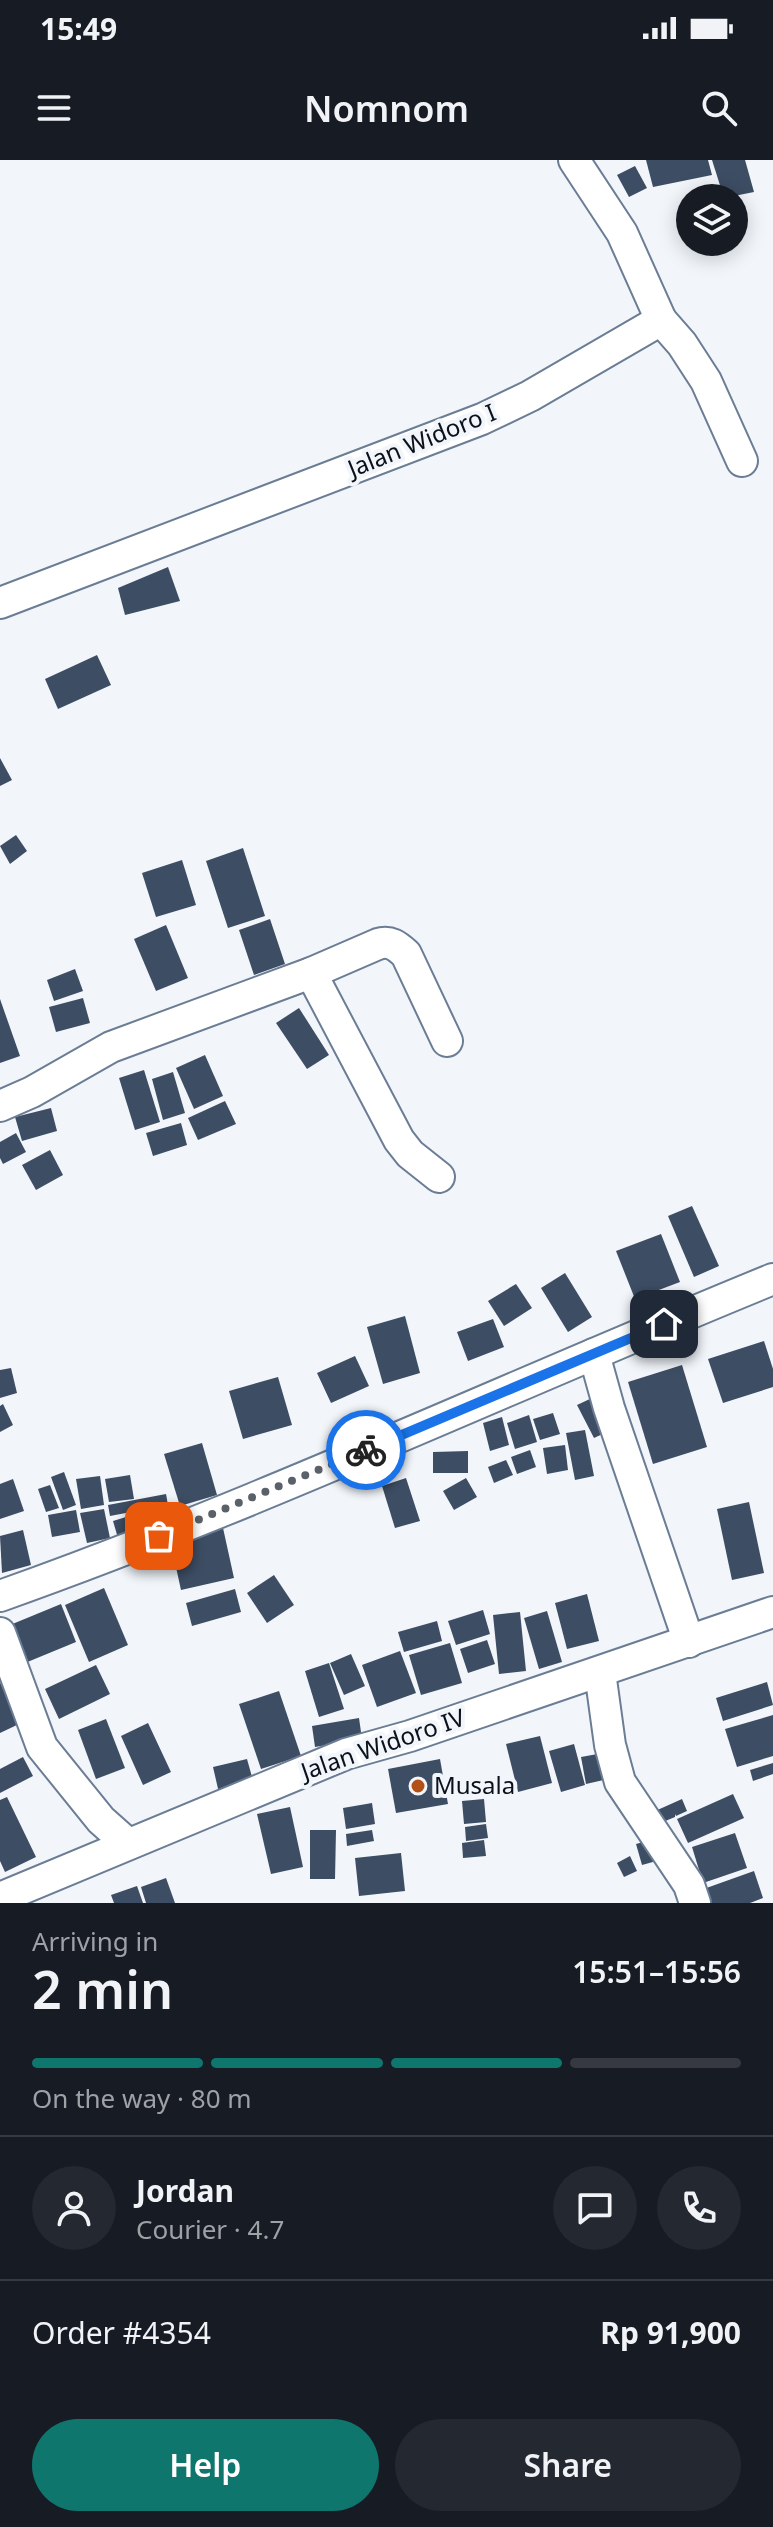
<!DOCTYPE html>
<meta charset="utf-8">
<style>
:root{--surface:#171b24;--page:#242831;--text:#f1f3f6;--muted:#9ea1a6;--line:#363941;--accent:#0f766e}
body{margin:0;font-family:"Noto Sans",sans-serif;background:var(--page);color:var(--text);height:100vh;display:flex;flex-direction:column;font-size:30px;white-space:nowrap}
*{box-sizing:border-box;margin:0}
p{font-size:26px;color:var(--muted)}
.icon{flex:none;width:44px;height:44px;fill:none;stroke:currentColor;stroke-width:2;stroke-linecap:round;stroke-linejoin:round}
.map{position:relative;height:1743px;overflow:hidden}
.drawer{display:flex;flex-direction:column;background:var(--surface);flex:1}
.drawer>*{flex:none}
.controls{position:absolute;left:676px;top:24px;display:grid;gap:16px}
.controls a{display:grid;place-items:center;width:72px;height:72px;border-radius:50%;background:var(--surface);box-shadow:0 4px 20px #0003;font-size:40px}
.pin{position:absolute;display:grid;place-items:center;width:68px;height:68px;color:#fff;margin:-34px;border-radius:16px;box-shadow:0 4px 12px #0006}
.courier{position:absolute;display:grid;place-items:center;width:80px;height:80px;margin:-40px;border:6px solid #1a73e8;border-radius:50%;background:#fff;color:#222;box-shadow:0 2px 10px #0007}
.summary em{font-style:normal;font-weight:600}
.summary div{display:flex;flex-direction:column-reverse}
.summary{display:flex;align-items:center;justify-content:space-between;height:136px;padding:0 32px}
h1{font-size:52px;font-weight:600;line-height:60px}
.bar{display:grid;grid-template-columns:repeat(4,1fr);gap:12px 8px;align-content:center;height:96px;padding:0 32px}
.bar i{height:10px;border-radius:6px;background:var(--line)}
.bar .active{background:var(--accent)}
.bar p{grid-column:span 4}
.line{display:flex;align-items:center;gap:20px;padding:0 32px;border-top:2px solid var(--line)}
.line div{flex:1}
.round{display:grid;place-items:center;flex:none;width:84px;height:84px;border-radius:42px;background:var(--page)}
.action{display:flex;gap:16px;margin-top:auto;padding:16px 32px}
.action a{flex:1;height:92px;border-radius:48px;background:var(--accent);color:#fff;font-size:32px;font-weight:600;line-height:92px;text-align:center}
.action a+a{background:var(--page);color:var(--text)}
.status{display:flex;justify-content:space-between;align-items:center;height:56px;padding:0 40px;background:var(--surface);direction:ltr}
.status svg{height:22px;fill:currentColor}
header{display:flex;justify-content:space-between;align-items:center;height:104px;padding:0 32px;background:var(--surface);font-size:36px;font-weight:600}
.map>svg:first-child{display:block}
.building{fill:#3d4d63}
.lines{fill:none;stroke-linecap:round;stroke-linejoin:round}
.minor-casing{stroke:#6b7d94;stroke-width:34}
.minor{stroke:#fff;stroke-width:30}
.done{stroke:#5b6169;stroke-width:8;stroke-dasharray:0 14.4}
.route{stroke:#1a73e8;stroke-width:10}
.poi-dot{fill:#b35017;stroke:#f2f6fb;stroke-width:3}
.labels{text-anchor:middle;stroke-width:8;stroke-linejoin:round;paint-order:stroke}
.street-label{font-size:24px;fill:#0a111a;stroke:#f2f6fb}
.poi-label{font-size:24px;fill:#0a111a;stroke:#f2f6fb;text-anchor:start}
</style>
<div class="status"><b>15:49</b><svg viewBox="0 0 49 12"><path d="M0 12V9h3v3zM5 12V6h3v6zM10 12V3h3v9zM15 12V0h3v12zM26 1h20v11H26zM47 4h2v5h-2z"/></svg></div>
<header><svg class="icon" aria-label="menu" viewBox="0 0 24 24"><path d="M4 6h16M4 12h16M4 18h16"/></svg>Nomnom<svg class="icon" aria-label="search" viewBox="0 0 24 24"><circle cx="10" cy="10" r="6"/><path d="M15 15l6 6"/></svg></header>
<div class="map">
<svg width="773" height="1743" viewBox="0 0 773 1743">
<rect width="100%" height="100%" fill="#f2f6fb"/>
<g class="building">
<polygon points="646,0 708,0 712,15 653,27"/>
<polygon points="712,0 745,0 754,32 724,38"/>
<polygon points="635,6 647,28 629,37 617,15"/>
<polygon points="168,407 180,441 125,455 118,428"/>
<polygon points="97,495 111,525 58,549 45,519"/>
<polygon points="0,598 12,620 0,626"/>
<polygon points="16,675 27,691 10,704 0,686"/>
<polygon points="243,688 265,756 228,768 206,701"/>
<polygon points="182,700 196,745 156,757 142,713"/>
<polygon points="270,759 285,804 254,815 239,770"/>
<polygon points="166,765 188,818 156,831 134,779"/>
<polygon points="75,809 83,831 54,841 47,820"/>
<polygon points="83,838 90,863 56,872 49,847"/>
<polygon points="0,839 20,896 0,903"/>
<polygon points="299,848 329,895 307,909 276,863"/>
<polygon points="205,895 223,936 194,949 176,908"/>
<polygon points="144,910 160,962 135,970 119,918"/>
<polygon points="173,912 185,953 163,960 152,919"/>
<polygon points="225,941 236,964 198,980 188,958"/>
<polygon points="51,948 57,971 22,981 15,957"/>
<polygon points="181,963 187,985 153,996 146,973"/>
<polygon points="16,973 26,992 3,1004 0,998 0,982"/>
<polygon points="50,990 63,1015 36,1030 22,1005"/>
<polygon points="692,1046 719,1106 694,1117 668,1056"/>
<polygon points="661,1074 680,1122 635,1139 616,1091"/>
<polygon points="565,1113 592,1157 568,1172 541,1128"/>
<polygon points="516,1124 532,1148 504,1166 488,1141"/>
<polygon points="405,1156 420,1213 383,1224 367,1167"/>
<polygon points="493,1159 504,1187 468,1201 457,1172"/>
<polygon points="764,1181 773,1209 773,1227 723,1243 708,1199"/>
<polygon points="355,1196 369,1226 331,1243 317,1213"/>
<polygon points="682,1205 707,1287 653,1304 628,1222"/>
<polygon points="11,1208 17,1233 0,1238 0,1210"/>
<polygon points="278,1217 292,1265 243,1279 229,1231"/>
<polygon points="592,1238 609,1271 594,1278 577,1245"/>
<polygon points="3,1244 13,1265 0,1272 0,1246"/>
<polygon points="553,1253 560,1274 540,1280 533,1259"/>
<polygon points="529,1255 537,1282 515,1289 507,1263"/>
<polygon points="502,1257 509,1285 490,1291 483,1263"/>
<polygon points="585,1270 594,1316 575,1320 566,1273"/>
<polygon points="202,1283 217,1335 180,1346 164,1294"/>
<polygon points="565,1285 568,1310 547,1314 543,1288"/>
<polygon points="530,1290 536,1307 517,1314 511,1297"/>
<polygon points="468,1291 468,1313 433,1313 433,1292"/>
<polygon points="506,1300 513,1315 494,1323 488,1307"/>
<polygon points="64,1312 76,1345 63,1350 51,1317"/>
<polygon points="130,1315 134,1339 109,1342 105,1319"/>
<polygon points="100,1316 104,1345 81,1349 76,1319"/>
<polygon points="406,1318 420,1361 395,1368 382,1326"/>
<polygon points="466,1318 477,1337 454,1350 443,1331"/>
<polygon points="13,1319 24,1351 0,1359 0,1324"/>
<polygon points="50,1325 59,1348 46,1352 38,1329"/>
<polygon points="166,1334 168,1345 110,1356 108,1345"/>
<polygon points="749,1342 764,1413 732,1420 717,1349"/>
<polygon points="104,1349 110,1378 87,1383 80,1353"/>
<polygon points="152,1349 157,1365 118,1378 113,1361"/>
<polygon points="76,1350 80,1372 52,1377 48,1355"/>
<polygon points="223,1368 234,1418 181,1430 170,1380"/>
<polygon points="23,1370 31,1405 2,1413 0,1376"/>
<polygon points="274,1415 294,1445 267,1463 247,1433"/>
<polygon points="104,1428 128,1485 89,1502 65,1445"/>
<polygon points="235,1429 241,1452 192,1466 186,1443"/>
<polygon points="587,1434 599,1481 567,1489 555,1443"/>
<polygon points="61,1444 76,1482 25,1503 10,1465"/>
<polygon points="483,1450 490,1474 456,1485 448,1461"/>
<polygon points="547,1451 562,1502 539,1509 524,1458"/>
<polygon points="520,1452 526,1511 499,1514 493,1455"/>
<polygon points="437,1461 442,1481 404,1492 398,1472"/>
<polygon points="487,1480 495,1504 468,1513 460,1489"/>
<polygon points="450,1483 462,1523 421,1535 409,1495"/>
<polygon points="400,1491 416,1533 377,1547 362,1505"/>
<polygon points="351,1494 365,1526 344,1535 330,1503"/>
<polygon points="329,1503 344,1549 319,1557 305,1511"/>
<polygon points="96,1505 110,1534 59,1559 45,1529"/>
<polygon points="0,1522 19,1564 0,1573"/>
<polygon points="767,1522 773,1545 723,1561 716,1538"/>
<polygon points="279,1531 301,1596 261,1609 239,1544"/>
<polygon points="773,1555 773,1596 737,1607 725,1569"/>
<polygon points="359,1558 362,1579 315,1587 312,1566"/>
<polygon points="106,1559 125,1608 96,1619 78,1570"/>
<polygon points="148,1563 171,1612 143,1625 121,1576"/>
<polygon points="540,1576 552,1623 518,1632 506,1584"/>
<polygon points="574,1584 585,1625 561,1632 549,1591"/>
<polygon points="603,1593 608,1619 586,1624 581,1597"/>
<polygon points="23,1597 33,1616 0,1633 0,1609"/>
<polygon points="247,1599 254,1624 219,1633 213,1607"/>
<polygon points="440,1599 448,1644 396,1653 388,1609"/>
<polygon points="773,1603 773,1614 753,1621 750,1610"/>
<polygon points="733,1634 744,1658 688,1683 677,1659"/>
<polygon points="7,1637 36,1697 5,1712 0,1701 0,1640"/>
<polygon points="484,1639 486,1662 464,1664 462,1641"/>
<polygon points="682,1639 687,1651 676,1656 675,1654 675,1657 658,1664 653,1652"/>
<polygon points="372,1643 375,1664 346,1669 343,1648"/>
<polygon points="290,1647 303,1707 271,1714 257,1654"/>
<polygon points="486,1664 488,1678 466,1681 465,1667"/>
<polygon points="310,1670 336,1670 335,1719 310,1719"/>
<polygon points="372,1670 374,1681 347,1686 346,1674"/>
<polygon points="735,1673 747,1708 703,1723 692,1687"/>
<polygon points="654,1679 660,1700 642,1705 636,1684"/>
<polygon points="484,1680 486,1696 463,1698 462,1683"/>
<polygon points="401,1693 405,1731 359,1736 355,1698"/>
<polygon points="630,1696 637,1711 624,1717 617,1703"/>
<polygon points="754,1711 763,1738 750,1743 703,1743 698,1731"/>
<polygon points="166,1718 175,1743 146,1743 141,1727"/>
<polygon points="137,1726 143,1743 114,1743 111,1735"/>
</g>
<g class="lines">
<g class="minor-casing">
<g id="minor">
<polyline points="661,160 682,184 706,221 742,301"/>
<polyline points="0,443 482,259 530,236 661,160 622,73 574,0"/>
<path d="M311,813l67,-29c12,-4 19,2 28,10l41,87"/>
<polyline points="0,946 32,932 111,887 311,813 399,980 410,994 439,1017"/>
<polyline points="594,1194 609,1248 689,1482"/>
<path d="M0,1436c262,-93 515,-212 773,-317"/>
<polyline points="0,1473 42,1587 101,1660 128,1684"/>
<polyline points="600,1512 610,1585 620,1622 689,1725 695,1743"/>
<polyline points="0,1738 346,1594 410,1576 773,1452"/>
</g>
</g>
<use href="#minor" class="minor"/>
</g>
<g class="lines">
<polyline class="done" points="159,1376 366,1290"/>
<polyline class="route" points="366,1290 664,1164"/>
</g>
<circle class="poi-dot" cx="418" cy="1626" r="8"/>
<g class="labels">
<g class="street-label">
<text transform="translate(422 281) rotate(-22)" y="8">Jalan Widoro I</text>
<text transform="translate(383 1585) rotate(-19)" y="8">Jalan Widoro IV</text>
</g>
<g class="poi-label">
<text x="434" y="1634">Musala</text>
</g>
</g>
</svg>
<div class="controls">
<a><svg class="icon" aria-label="layers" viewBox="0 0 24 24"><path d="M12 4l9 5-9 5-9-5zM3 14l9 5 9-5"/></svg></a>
</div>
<div class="pin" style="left:159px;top:1376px;background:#ea580c"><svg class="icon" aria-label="bag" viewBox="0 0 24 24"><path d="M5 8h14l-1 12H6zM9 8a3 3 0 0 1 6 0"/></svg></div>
<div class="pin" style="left:664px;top:1164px;background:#1f2937"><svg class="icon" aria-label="home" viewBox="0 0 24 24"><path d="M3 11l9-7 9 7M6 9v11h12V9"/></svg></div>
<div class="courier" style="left:366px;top:1290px"><svg class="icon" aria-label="bike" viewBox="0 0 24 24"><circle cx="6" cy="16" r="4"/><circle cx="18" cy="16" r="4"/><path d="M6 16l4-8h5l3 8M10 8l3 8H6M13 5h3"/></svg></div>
</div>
<section class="drawer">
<div class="summary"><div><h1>2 min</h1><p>Arriving in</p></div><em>15:51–15:56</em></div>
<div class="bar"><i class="active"></i><i class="active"></i><i class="active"></i><i></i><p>On the way · 80 m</p></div>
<div class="line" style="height:144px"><a class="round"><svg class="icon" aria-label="person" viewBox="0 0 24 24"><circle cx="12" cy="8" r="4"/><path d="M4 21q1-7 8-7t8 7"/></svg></a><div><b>Jordan</b><p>Courier · 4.7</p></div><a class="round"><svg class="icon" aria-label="chat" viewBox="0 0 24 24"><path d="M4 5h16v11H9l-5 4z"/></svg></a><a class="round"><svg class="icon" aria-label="phone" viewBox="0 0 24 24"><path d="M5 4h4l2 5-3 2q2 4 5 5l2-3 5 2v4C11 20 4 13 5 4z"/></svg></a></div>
<div class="line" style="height:104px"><div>Order #4354</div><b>Rp 91,900</b></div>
<div class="action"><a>Help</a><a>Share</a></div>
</section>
